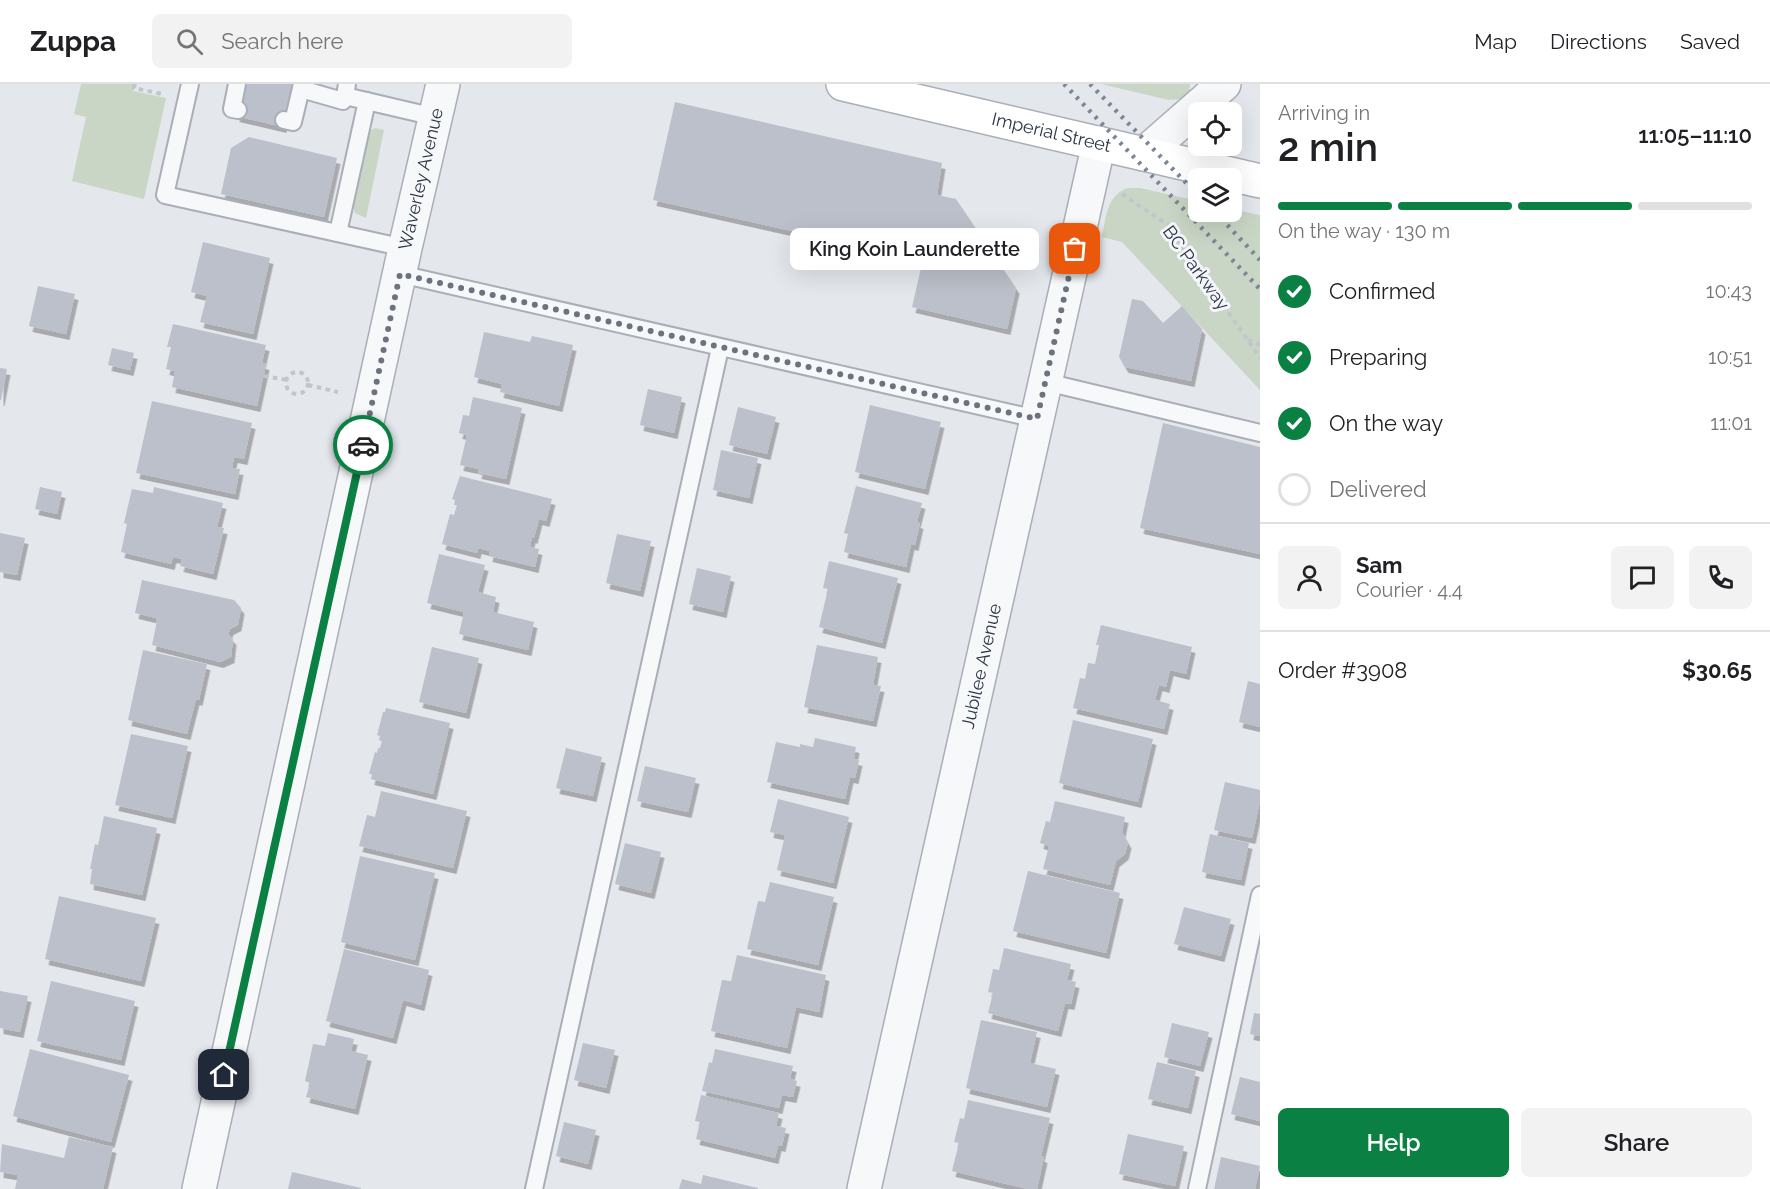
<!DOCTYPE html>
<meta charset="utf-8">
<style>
:root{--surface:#fff;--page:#f2f2f2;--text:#202124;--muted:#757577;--line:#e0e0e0;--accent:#0b8043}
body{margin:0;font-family:Raleway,sans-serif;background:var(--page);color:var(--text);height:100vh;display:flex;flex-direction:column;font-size:22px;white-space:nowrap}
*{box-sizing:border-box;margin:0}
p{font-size:20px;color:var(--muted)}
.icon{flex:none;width:33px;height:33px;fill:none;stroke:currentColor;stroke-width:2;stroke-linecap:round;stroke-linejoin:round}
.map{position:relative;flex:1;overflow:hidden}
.panel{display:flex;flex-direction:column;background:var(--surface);width:510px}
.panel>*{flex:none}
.fabs{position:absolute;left:1188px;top:18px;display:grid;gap:12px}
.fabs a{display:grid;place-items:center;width:54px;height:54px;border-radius:9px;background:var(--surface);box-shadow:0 6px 24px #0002;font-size:30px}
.pin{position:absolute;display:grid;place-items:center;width:51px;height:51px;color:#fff;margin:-26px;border-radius:12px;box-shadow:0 3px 9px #0006}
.courier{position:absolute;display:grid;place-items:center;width:60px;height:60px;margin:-30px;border:4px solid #0b8043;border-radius:50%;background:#fff;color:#222;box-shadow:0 2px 8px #0007}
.bubble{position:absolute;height:42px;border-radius:9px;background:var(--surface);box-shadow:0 6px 24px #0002;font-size:20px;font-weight:600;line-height:42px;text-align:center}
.overview em{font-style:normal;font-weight:600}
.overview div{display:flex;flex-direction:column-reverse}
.overview{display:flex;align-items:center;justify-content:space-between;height:102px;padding:0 18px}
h1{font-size:39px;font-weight:600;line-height:45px}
.bar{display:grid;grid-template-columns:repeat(4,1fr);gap:9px 6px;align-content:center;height:72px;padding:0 18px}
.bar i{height:8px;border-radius:4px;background:var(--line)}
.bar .current{background:var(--accent)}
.bar p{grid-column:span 4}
.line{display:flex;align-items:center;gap:15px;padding:0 18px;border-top:2px solid var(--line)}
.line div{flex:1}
.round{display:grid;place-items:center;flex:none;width:63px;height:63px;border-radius:9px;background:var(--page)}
ol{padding:0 18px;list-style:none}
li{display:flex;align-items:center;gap:18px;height:66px}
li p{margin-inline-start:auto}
li .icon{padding:6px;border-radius:50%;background:var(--accent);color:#fff;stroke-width:4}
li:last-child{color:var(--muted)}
li i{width:33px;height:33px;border:3px solid var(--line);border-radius:50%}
.action{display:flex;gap:12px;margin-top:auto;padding:12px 18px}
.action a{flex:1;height:69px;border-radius:9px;background:var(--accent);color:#fff;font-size:24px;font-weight:600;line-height:69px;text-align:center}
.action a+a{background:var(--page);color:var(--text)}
header{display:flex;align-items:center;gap:36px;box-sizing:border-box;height:84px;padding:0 30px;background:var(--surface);border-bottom:2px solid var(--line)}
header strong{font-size:28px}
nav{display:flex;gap:33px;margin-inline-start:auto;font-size:21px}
.search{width:420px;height:54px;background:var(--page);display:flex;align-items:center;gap:15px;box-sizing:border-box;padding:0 21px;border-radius:9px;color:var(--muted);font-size:22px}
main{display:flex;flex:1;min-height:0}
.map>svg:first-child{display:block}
.green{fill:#c9d6c5}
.building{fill:#bbc0ca;filter:url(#shadow)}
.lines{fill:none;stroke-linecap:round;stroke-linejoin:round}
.lane-casing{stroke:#a9aeb7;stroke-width:20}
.street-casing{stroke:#a9aeb7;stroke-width:36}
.secondary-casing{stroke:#a9aeb7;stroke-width:36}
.path{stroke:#c2c5cb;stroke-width:4;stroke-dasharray:4.5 4.5;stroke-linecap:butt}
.lane{stroke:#f7f8fa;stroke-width:16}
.street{stroke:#f7f8fa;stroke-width:33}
.secondary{stroke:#fff;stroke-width:33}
.rail{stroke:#7d8696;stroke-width:4.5;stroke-dasharray:3 6;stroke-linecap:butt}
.done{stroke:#6c737f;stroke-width:6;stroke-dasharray:0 10.8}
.route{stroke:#0b8043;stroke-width:8}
.labels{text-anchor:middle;stroke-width:6;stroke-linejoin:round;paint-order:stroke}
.street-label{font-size:18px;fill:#2b3445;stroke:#f4f6f9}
</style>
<header>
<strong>Zuppa</strong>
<div class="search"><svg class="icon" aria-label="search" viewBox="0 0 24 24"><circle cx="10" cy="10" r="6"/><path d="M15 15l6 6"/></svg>Search here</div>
<nav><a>Map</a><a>Directions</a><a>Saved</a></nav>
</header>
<main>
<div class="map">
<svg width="1260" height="1105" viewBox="0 0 1260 1105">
<defs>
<filter id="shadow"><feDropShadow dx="3.5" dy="6" stdDeviation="0" flood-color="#0004"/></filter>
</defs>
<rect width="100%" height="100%" fill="#e4e7ec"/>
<g class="green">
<polygon points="81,0 134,0 133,7 166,14 144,115 72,97 86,33 74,30"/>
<polygon points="1101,0 1190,0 1190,1 1189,9 1181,15 1169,16"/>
<polygon points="375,44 384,46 366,134 355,129 352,121 369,48"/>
<path d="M1127,104h13l58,13v11h34v-3l28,6v175l-138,-148 -20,-5c4,-20 4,-40 25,-49z"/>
</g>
<g class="building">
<polygon points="244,0 292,0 283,43 236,32"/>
<polygon points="675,18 942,79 937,111 956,115 1016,204 1007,245 912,223 924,171 832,150 832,156 653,116"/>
<polygon points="249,53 337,74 324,133 221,110 231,64"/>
<polygon points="203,158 270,174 253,250 200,238 207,212 191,208"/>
<polygon points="38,202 75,210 66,250 29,242"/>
<polygon points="1132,215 1143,217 1163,239 1182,222 1202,245 1191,297 1125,283 1119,273"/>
<polygon points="173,240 266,261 262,279 266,280 257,322 172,303 175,287 166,285 171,263 167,263"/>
<polygon points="484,248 530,258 532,252 573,261 559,322 500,308 502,300 474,293"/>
<polygon points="112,264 134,269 130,286 108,281"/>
<polygon points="0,284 7,285 1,316 0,316"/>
<polygon points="648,305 682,313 674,349 640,341"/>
<polygon points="473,313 522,324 506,395 478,389 479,385 460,381 467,351 459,349 463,331 469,332"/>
<polygon points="152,317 252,339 244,375 234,373 232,384 240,385 235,410 136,389"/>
<polygon points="870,321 941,338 925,405 855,388"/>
<polygon points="738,323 776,333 767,370 729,361"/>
<polygon points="1163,339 1260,363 1260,470 1140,444"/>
<polygon points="721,366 758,374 749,414 713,406"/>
<polygon points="460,392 552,415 546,437 539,435 534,454 532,453 530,463 539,465 535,483 489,472 490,467 478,464 477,469 442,460 450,430 454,431 457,421 454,421 455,416 452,415"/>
<polygon points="856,402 922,419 917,438 920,439 915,461 911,460 906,483 844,468 848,450 844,449"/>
<polygon points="40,403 62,408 57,430 35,425"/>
<polygon points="154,403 223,419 217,443 224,444 213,490 180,482 182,475 173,473 171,480 121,468 127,440 124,439 132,405 153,409"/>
<polygon points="0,449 25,454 17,491 0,488"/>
<polygon points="617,450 651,457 640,507 606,499"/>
<polygon points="439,470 485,481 478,508 496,513 493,528 534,538 528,566 459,550 464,528 427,519"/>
<polygon points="829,477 898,494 882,559 819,543 828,505 823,504"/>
<polygon points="697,484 731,492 723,528 689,520"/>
<polygon points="142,496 234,516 241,524 238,541 230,545 228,550 233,555 231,573 220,578 152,561 157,537 156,534 135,529"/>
<polygon points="1101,541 1192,563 1186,590 1170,586 1166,603 1159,601 1155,616 1170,620 1164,645 1073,624 1080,594 1085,595 1088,579 1095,580 1099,561 1096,561"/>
<polygon points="817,561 878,573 873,601 881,602 873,637 804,623"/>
<polygon points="432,563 479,574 466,629 419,618"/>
<polygon points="143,566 207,580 199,616 196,615 187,650 128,636"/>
<polygon points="1248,597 1260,600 1260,643 1239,638"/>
<polygon points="386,624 450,639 433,710 371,695 372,690 369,690 375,668 377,669 378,664 380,664 382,657 379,656 380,652 377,651 383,628 385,628"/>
<polygon points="1073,636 1153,655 1138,718 1059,699"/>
<polygon points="131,650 188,662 172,734 115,721"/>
<polygon points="815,654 856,663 854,675 859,676 855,694 850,693 845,715 767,698 776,658 800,663 800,660 813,663"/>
<polygon points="566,664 602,673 593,712 556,704"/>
<polygon points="645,682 696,694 688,728 637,717"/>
<polygon points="1225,698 1260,706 1260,717 1252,754 1214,746"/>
<polygon points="381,707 467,727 453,784 359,762 367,731 375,733"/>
<polygon points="778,715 849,733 833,799 777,786 785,751 770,748"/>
<polygon points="1055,717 1125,733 1122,748 1128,759 1125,770 1116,777 1110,801 1043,785 1049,762 1040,759 1046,737 1050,738"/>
<polygon points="104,732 157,744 142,811 90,800 92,785 90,785 95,760 98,761"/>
<polygon points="1210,750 1249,759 1241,796 1202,788"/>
<polygon points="625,759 661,768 651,809 615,800"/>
<polygon points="360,772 435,789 415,876 341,858"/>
<polygon points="1028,787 1120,809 1106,869 1013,847"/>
<polygon points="770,798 834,813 818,881 747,865 758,817 765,818"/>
<polygon points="59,812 156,834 141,897 45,875"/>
<polygon points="1184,823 1231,835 1221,872 1174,860"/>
<polygon points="1004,864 1071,880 1067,896 1076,898 1071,920 1065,919 1058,947 988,929 993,909 988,908 993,885 999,886"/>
<polygon points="344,865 429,886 421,921 403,916 393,954 326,937"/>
<polygon points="737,871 826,891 819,928 796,923 787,964 711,947 722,896 731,897"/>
<polygon points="51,897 135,917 121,976 37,957"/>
<polygon points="0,907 28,912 20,948 0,944"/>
<polygon points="1254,929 1260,930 1260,952 1250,950"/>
<polygon points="981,936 1037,948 1030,979 1056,985 1047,1023 966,1004"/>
<polygon points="1172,939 1209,948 1200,982 1164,973"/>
<polygon points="328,949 354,955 351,967 368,971 355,1025 306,1013 310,999 305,997 313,960 325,962"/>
<polygon points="583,959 615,966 606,1004 574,996"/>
<polygon points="30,965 129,991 111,1058 13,1032"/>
<polygon points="715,965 793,982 790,995 797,997 793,1013 782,1011 779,1024 702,1007 709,978 712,979"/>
<polygon points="1157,978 1196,987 1188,1024 1148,1015"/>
<polygon points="1240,993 1260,998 1260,1037 1231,1030"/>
<polygon points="701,1011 779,1029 776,1042 786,1044 782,1062 778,1061 775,1074 696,1055 700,1038 695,1037"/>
<polygon points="968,1016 1050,1034 1041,1072 1044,1073 1037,1105 1028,1105 952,1087 959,1059 954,1058 960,1034 964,1035"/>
<polygon points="564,1038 596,1046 588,1080 556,1072"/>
<polygon points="1128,1050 1184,1062 1175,1102 1119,1090"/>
<polygon points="69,1053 113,1063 103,1105 15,1105 18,1091 0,1088 2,1060 64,1074"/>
<polygon points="1221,1073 1260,1082 1255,1105 1214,1105"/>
<polygon points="292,1088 361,1104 361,1105 288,1105"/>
<polygon points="703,1091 758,1104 758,1105 679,1105 682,1095 701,1100"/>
</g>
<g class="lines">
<g class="lane-casing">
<g id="lane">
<polyline points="190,0 165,111 405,164"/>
<polyline points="237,0 232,25 238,26"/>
<polyline points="347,0 345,12 435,33"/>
<polyline points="301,5 343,17 345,12"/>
<polyline points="284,36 293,38 302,0"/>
<polyline points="338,149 367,17"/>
<polyline points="400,190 1037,335"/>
<polyline points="1046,298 1260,349"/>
<polyline points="534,1105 720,264"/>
<polyline points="1197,1105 1260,811"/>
</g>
</g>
<g class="street-casing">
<g id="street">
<polyline points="1144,70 1224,0"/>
<path id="s1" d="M199,1105l206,-941 38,-164"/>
<path id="s2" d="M864,1105l235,-1046"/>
</g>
</g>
<g class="secondary-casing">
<g id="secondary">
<path id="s3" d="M843,0l417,97"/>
</g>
</g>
<g class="path">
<polyline points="135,0 134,4 162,10"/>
<polyline points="1122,110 1168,141 1260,274"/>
<polyline points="1248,256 1260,261"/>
<circle cx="297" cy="299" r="11"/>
<polyline points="264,292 287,296"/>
<polyline points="308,301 338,308"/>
</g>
<use href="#lane" class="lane"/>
<use href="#street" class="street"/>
<use href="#secondary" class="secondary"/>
<g class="rail">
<polyline points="1064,0 1260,205"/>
<polyline points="1090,0 1198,111"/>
<polyline points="1215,128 1260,176"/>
</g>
</g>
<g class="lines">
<polyline class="done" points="363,361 400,190 1037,335 1075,165"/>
<polyline class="route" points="224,991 363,361"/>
</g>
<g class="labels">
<g class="street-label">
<text dy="6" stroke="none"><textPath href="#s3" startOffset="214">Imperial Street</textPath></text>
<text dy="6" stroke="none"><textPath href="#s1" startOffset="1034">Waverley Avenue</textPath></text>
<text transform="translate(1196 184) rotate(54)" y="6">BC Parkway</text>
<text dy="6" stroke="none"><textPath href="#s2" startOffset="536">Jubilee Avenue</textPath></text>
</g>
</g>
</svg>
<div class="fabs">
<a><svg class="icon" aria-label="locate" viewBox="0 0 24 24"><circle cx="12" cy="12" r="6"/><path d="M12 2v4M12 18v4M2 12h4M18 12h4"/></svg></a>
<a><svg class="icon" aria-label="layers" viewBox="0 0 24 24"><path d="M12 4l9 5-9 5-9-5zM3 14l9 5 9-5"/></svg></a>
</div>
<div class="pin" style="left:1075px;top:165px;background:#ea580c"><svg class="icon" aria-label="bag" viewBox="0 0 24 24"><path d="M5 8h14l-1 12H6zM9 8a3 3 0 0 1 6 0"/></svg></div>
<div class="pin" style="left:224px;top:991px;background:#1f2937"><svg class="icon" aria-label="home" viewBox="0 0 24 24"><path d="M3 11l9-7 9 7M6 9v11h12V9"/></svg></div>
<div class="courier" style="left:363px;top:361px"><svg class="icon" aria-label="car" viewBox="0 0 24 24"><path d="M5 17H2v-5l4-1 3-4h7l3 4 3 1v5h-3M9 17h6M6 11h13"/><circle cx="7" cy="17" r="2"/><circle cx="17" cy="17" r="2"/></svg></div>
<div class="bubble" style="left:790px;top:144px;width:249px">King Koin Launderette</div>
</div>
<section class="panel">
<div class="overview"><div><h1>2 min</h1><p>Arriving in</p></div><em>11:05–11:10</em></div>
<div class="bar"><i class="current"></i><i class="current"></i><i class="current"></i><i></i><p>On the way · 130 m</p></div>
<ol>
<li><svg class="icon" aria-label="check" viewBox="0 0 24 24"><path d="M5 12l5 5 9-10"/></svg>Confirmed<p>10:43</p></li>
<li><svg class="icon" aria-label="check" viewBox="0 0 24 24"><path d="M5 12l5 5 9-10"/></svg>Preparing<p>10:51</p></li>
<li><svg class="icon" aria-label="check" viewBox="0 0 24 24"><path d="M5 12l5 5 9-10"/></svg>On the way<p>11:01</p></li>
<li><i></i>Delivered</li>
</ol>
<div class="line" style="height:108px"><a class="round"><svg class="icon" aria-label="person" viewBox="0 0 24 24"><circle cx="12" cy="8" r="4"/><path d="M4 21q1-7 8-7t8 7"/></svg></a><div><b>Sam</b><p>Courier · 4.4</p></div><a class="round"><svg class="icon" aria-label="chat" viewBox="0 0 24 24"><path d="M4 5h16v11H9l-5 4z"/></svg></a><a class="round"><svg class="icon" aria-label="phone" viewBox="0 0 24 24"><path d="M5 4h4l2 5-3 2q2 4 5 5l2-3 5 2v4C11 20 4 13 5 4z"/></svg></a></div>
<div class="line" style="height:78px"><div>Order #3908</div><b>$30.65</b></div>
<div class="action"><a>Help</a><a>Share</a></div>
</section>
</main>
